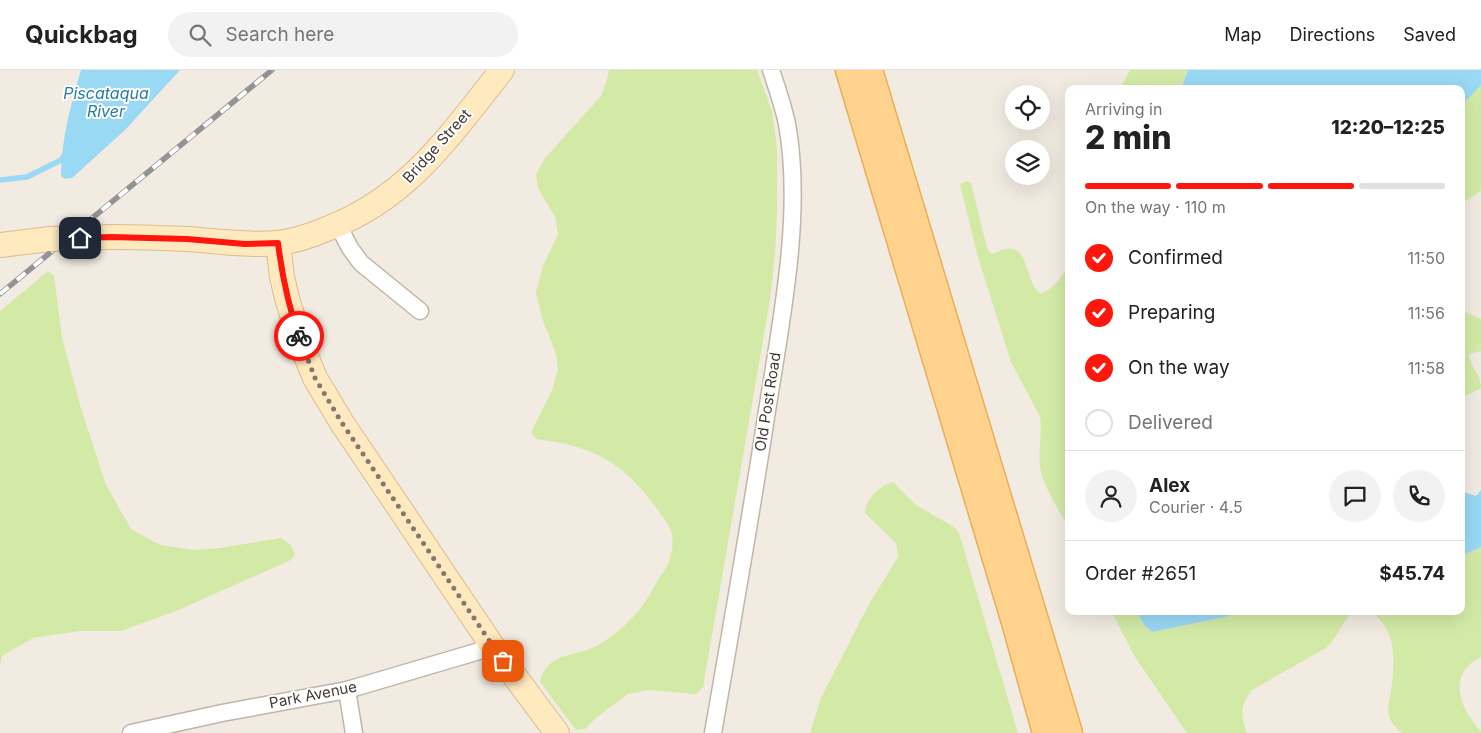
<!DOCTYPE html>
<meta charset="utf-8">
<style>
:root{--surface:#fff;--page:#f2f2f2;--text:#222;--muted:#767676;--line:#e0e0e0;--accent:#ff160c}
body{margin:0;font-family:Inter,sans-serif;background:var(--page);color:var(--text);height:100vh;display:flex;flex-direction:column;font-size:19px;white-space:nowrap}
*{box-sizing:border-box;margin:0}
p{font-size:16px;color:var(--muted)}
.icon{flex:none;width:28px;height:28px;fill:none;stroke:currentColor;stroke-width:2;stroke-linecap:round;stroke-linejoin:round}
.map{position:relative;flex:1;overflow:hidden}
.panel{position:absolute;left:1065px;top:15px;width:400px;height:530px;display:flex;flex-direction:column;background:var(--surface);border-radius:10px;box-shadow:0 5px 20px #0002}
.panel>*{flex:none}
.buttons{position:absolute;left:1005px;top:15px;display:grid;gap:10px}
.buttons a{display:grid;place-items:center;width:45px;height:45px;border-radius:50%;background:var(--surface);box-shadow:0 5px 20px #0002;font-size:25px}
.pin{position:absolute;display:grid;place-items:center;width:42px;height:42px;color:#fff;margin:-21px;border-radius:10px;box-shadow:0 2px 8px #0006}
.courier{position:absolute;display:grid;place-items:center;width:50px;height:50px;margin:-25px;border:4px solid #ff160c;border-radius:50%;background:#fff;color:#222;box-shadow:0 1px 6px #0007}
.head em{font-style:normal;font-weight:800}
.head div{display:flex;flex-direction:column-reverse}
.head{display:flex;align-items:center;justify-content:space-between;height:85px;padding:0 20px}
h1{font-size:32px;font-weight:800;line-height:38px}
.bar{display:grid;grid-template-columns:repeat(4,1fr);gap:8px 5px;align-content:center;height:60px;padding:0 20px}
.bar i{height:6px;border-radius:4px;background:var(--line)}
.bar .on{background:var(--accent)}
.bar p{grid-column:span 4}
.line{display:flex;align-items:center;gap:12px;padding:0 20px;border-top:1px solid var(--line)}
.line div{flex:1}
.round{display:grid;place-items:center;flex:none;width:52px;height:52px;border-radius:26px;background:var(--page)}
ol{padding:0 20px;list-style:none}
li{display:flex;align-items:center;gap:15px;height:55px}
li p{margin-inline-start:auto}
li .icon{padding:5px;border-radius:50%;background:var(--accent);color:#fff;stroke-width:4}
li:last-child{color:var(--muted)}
li i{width:28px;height:28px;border:2px solid var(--line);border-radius:50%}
header{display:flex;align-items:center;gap:30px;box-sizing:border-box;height:70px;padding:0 25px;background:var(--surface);border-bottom:1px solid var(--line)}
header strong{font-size:24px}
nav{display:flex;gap:28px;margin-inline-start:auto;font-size:18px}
.search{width:350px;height:45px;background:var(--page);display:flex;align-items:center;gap:12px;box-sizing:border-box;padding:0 18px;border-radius:28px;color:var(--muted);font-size:19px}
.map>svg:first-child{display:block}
.green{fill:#d3eaa7}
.water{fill:#99d9f4}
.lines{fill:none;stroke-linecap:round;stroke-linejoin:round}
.stream{stroke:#99d9f4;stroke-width:5.5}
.street-casing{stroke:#c1b5a7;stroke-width:19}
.secondary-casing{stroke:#d9be90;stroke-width:26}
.primary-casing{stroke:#eaae58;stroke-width:29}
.street{stroke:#fff;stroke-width:16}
.secondary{stroke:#ffe9bf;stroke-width:24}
.primary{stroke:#ffd38e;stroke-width:26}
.rail-casing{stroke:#939393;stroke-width:5.5}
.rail{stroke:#fff;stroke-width:4;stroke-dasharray:11;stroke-linecap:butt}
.secondary-bridge-casing{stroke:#d9be90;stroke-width:26;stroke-linecap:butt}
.secondary-bridge{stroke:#ffe9bf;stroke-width:24}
.done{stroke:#817970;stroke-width:5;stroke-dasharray:0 9}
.route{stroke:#ff160c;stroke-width:6}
.labels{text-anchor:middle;stroke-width:4;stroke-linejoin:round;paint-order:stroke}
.street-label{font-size:15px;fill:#443b32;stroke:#fff}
.water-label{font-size:16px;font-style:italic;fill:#257ca4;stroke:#fff}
</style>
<header>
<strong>Quickbag</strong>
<div class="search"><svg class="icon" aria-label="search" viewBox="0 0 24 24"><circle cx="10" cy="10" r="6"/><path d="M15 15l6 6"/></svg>Search here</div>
<nav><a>Map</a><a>Directions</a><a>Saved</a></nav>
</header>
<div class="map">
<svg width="1481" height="663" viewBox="0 0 1481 663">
<rect width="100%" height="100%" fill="#f2ebe2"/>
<g class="green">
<path d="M609,0h148l15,41 5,36v65l-2,42 -5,46 -67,387 -7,7 -47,-4 -21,4 -31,23 -12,12 -9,1 -36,-48c7,-32 38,-24 60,-38 15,-9 32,-24 42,-38 6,-8 11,-17 16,-26 3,-5 8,-11 10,-16 10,-30 3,-36 -14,-59 -33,-45 -63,-59 -118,-66l-5,-7 21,-42 6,-21 -2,-15 -14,-36 -6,-25 7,-27 15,-32 -3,-17 -17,-29 -2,-14 9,-16 56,-62 6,-16z"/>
<polygon points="1130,0 1188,0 1181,19 1120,19"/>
<polygon points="1481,15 1481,121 1467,130 1461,131 1461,36"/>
<path d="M967,111l4,2 16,65 2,4 4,2c39,-22 29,28 48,40 14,-7 21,-17 28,-31v266c-9,-17 -21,-35 -27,-53 -6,-19 1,-40 -2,-59l-29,-55 -34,-108 -17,-70z"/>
<polygon points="48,201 54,206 62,267 80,335 106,415 131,459 160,475 196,480 220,478 281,468 291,475 295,485 291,490 176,541 121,561 79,561 33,568 2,586 0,595 0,241"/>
<path d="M1461,240l20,9v32l-12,3c1,14 12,19 12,34l-20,10z"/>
<path d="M893,412l23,23 38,22 5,6 59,200h-208l11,-35 48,-94 29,-47 -2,-14 -31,-30c1,-15 14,-27 28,-31z"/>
<path d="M1481,477v110c-35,17 -21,52 0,74v2h-79c-4,-3 -8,-7 -11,-12 -5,-9 -2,-20 0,-30 4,-29 7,-62 -22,-80h92v-55z"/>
<path d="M1111,541h25l8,14 8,7 73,-15 17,-6h114c-15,9 -17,26 -30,37l-74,42c-12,16 -12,25 -5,43h-60l-52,-76z"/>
</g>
<g class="water">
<path d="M81,0h99l-55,60 -53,48 -7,1 -4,-3c0,-36 10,-72 20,-106z"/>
<polygon points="1188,0 1481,0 1481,15 1461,36 1461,19 1181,19"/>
<polygon points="1481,420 1481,477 1461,486 1461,421 1476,426"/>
<polygon points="1136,541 1242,541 1225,547 1152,562 1144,555"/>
</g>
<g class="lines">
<polyline class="stream" points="0,110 27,107 61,90 65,84"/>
<g class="street-casing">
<g id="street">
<polyline points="338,155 350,178 361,193 420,241"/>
<polyline points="347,620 354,663"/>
<polyline points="131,663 222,643 347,620 493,577"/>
<path d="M713,663c18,-103 36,-206 52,-309 14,-93 39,-207 22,-300 -4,-19 -10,-36 -16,-54"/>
</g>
</g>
<g class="secondary-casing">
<g id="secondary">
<path d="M111,167c25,0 51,1 76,2 30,2 60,7 91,4 17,-2 35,-8 51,-15 80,-31 121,-93 173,-158"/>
<polyline points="278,173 282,207 288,232 304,281 315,308 342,353 493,577 557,663"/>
<polyline points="0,175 50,169"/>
</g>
</g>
<g class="primary-casing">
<g id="primary">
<polyline points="849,0 1015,552 1046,663"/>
<polyline points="869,0 1069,663"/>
</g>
</g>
<use href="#street" class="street"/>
<use href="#secondary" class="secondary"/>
<use href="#primary" class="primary"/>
<g class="rail-casing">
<polyline id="rail" points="0,224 272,0"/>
</g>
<use href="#rail" class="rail"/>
<g class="secondary-bridge-casing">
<polyline id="secondary-bridge" points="50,169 111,167"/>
</g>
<use href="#secondary-bridge" class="secondary-bridge"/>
</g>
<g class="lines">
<polyline class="done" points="299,266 315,308 342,353 503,591"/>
<path class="route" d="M80,168l31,-1 76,2 58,5 33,-1c4,32 10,62 21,93"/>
</g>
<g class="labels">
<g class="street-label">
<text transform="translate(437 76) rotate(-48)" y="5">Bridge Street</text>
<text transform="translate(768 332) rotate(-81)" y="5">Old Post Road</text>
<text transform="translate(313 625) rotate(-11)" y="5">Park Avenue</text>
</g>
<g class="water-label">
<text x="106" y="29">Piscataqua<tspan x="106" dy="18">River</tspan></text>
</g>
</g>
</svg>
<div class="buttons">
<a><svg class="icon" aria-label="locate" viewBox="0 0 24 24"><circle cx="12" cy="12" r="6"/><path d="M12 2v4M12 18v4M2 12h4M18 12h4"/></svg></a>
<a><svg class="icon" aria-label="layers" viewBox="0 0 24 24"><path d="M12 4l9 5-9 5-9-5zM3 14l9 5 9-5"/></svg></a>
</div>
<div class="pin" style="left:503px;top:591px;background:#ea580c"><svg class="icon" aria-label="bag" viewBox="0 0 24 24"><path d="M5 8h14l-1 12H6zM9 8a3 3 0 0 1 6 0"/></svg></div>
<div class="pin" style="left:80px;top:168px;background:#1f2937"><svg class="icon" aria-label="home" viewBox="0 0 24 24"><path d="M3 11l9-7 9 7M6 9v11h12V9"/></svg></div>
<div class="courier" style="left:299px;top:266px"><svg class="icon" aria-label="bike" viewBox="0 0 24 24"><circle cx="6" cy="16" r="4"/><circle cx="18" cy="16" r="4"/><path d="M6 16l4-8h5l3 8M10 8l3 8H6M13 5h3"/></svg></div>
<section class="panel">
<div class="head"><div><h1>2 min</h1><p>Arriving in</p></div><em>12:20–12:25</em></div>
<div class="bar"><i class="on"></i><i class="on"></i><i class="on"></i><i></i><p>On the way · 110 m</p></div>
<ol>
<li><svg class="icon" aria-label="check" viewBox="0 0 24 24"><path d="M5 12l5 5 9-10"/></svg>Confirmed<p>11:50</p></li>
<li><svg class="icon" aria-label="check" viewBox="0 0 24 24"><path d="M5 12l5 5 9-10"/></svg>Preparing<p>11:56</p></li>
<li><svg class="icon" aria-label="check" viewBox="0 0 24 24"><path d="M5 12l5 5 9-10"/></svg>On the way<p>11:58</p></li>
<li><i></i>Delivered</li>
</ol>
<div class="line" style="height:90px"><a class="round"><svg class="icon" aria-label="person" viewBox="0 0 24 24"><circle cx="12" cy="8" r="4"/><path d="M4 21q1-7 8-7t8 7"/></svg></a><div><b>Alex</b><p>Courier · 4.5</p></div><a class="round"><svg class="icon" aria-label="chat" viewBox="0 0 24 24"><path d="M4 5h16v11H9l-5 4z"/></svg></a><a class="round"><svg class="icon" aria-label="phone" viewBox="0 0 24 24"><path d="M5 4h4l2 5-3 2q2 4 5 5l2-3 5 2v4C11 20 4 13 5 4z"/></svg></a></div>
<div class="line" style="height:65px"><div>Order #2651</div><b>$45.74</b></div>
</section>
</div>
